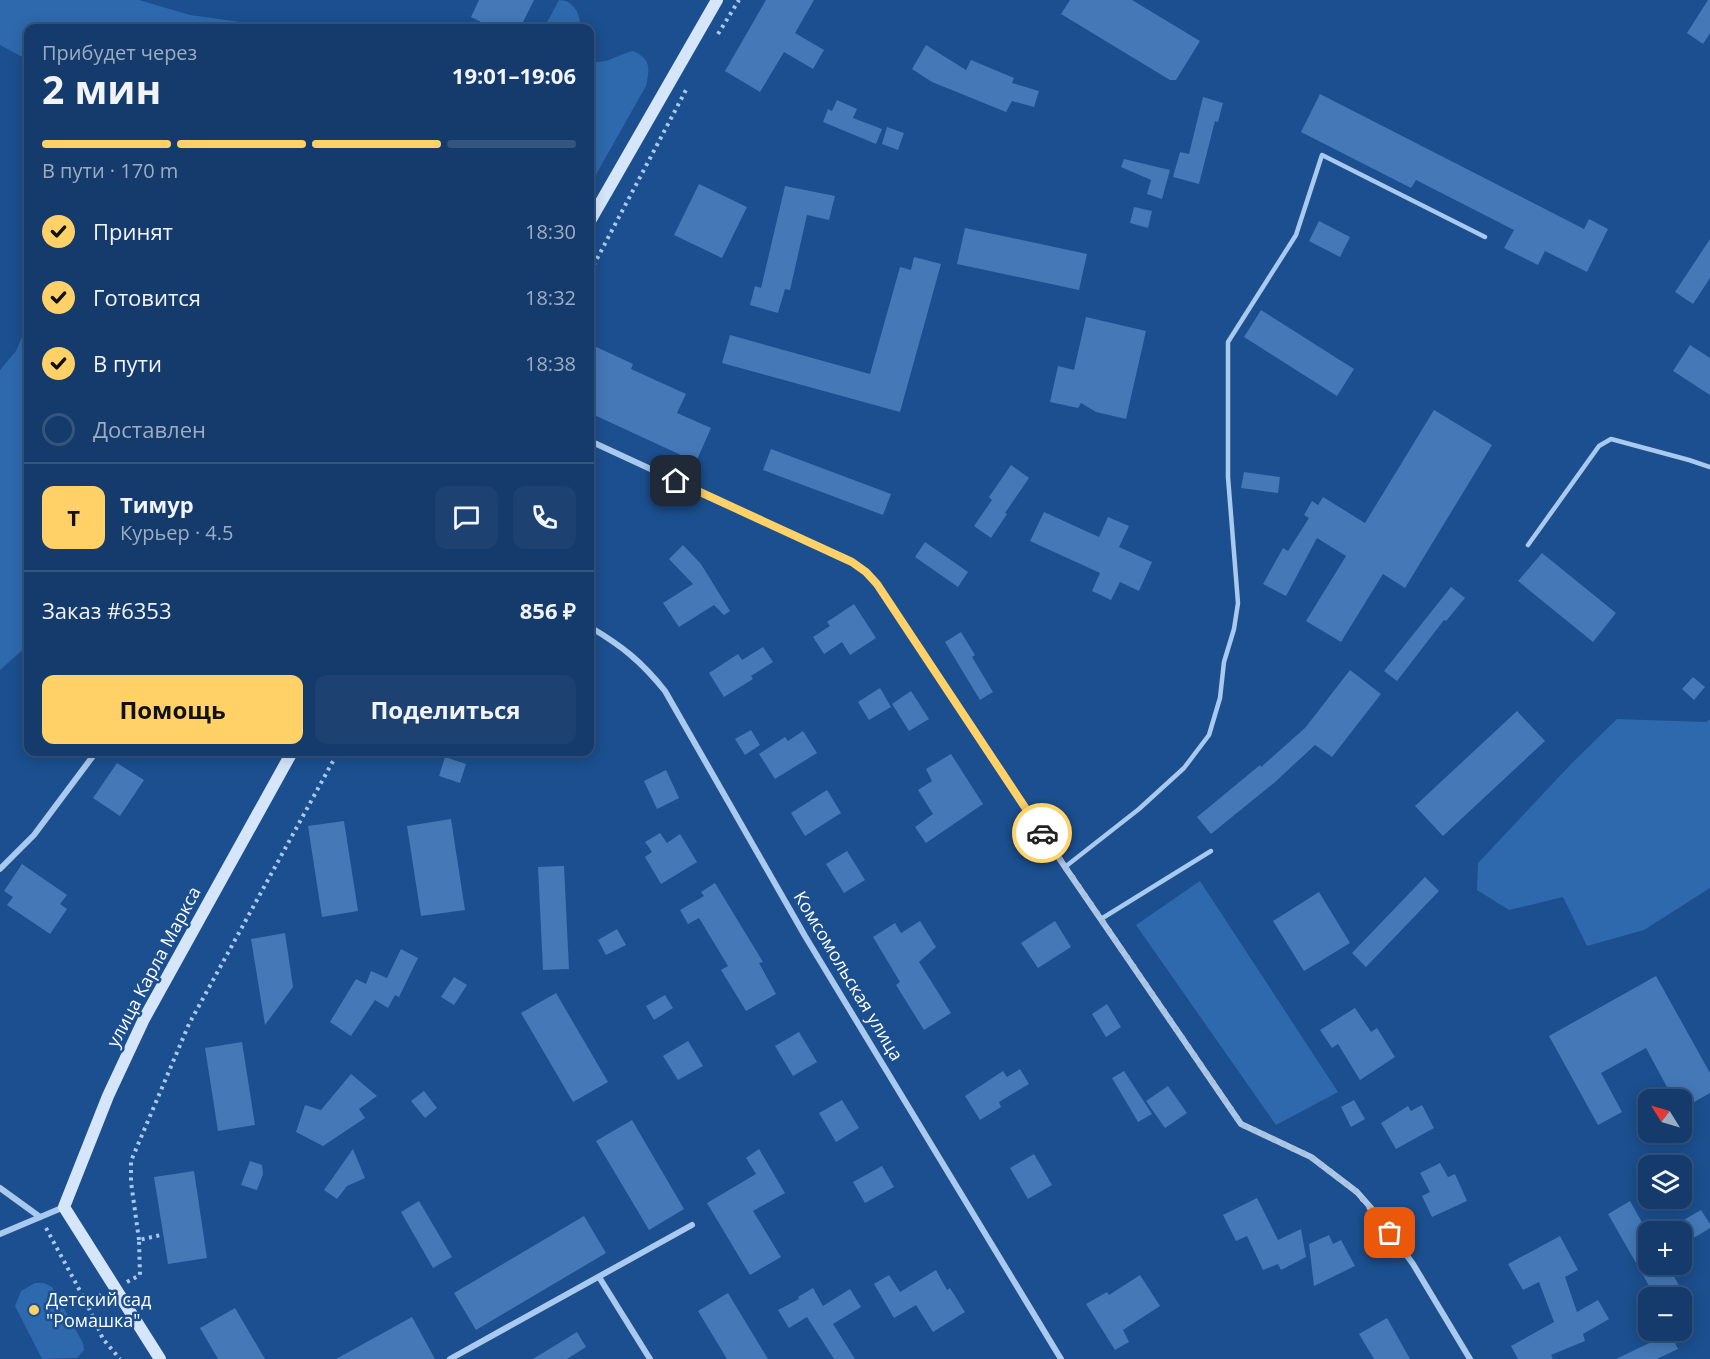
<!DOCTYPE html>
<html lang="ru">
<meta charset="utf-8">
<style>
:root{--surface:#143b6b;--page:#1d4271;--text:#f1f3f6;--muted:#9dadc1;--line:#33557e;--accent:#ffd166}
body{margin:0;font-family:"Open Sans",sans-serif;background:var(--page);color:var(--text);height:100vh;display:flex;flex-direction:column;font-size:22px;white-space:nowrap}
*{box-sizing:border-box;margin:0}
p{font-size:20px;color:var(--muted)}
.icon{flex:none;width:33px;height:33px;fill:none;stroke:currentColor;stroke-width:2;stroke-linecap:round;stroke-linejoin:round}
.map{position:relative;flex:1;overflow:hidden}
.side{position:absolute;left:24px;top:24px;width:570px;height:732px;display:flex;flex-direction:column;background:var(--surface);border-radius:12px;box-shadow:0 3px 15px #0003,0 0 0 2px var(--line)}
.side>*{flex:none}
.needle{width:39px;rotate:307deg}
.tools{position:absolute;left:1638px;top:1089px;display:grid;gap:12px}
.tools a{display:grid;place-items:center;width:54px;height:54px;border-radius:12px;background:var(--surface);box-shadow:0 3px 15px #0003,0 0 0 2px var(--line);font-size:30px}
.pin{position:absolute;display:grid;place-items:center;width:51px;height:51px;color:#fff;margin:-26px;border-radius:12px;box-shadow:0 3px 9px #0006}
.courier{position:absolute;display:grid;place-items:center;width:60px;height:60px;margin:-30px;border:4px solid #ffd166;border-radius:50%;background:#fff;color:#222;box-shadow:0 2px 8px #0007}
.head em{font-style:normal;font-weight:700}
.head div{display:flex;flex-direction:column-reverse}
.head{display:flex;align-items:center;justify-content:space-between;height:102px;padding:0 18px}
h1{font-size:39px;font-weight:700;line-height:45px}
.bar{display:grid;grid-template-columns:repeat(4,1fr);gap:9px 6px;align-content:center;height:72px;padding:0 18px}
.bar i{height:8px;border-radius:4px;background:var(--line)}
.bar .selected{background:var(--accent)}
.bar p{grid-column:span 4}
.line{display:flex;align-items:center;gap:15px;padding:0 18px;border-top:2px solid var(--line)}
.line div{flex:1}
.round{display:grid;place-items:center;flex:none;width:63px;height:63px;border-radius:12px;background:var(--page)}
ol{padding:0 18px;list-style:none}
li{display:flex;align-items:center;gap:18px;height:66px}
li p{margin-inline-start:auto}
li .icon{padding:6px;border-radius:50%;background:var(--accent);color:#111;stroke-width:4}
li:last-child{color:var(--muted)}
li i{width:33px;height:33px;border:3px solid var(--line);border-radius:50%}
.cta{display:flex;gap:12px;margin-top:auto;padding:12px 18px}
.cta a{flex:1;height:69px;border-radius:12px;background:var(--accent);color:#111;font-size:24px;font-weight:700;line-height:69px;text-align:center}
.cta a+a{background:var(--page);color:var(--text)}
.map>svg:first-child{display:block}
.green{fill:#2e69ad}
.building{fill:#4478b7}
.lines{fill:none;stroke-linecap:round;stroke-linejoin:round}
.path{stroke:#a9c9ee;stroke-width:4;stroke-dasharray:3 4.5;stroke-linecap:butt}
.lane{stroke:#a9c9ee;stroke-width:4.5}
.street{stroke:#a9c9ee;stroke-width:6}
.secondary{stroke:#d6e6fa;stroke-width:12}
.done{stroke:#afc1d8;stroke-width:6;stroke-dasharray:0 10.8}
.route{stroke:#ffd166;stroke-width:8}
.poi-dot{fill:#ffd166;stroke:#1b4f8f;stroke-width:2}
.labels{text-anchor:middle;stroke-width:5;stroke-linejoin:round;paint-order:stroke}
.street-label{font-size:18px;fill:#fff;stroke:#1b4f8f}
.poi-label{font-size:18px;fill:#fff;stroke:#1b4f8f;text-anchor:start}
</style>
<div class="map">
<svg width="1710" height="1359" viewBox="0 0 1710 1359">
<rect width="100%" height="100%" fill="#1b4f8f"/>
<g class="green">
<polygon points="0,0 139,0 190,15 283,28 28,28 28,60 0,45"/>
<path d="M559,0c15,0 22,15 21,28h-36z"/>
<path d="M633,51c18,8 17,17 13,35l-56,99v-125c14,7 29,-7 43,-9z"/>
<polygon points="28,323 28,645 0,670 0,370 16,351"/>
<polygon points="1617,719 1706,722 1710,719 1710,888 1644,930 1587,946 1563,897 1509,910 1477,890 1478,863 1573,762"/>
<polygon points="1200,881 1338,1092 1276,1125 1136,925"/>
<polygon points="35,1283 44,1283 52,1287 83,1343 84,1350 77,1358 42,1359 15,1306 21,1291"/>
</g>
<g class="building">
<polygon points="479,0 534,0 520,28 493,28 471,17"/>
<polygon points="766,0 814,0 795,33 824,50 813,69 784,52 760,92 725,71"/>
<polygon points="1070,0 1132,0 1200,41 1176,80 1170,80 1061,14"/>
<polygon points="1708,0 1710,0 1710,33 1703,44 1687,33"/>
<polygon points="926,45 966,70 971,60 1014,78 1012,83 1039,91 1034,107 1012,101 1006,112 932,82 912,69"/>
<polygon points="1320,94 1584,229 1589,219 1608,229 1587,272 1545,251 1538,265 1504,248 1514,230 1416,180 1411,188 1301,132"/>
<polygon points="1203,97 1223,103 1218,122 1215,121 1199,184 1173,177 1180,152 1189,154"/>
<polygon points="837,100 857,109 853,118 882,129 876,144 823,122 828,109 832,111"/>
<polygon points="887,127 904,133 898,150 882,144"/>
<polygon points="1124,159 1170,170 1162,199 1147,194 1151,180 1121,167"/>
<polygon points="699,184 747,207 722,258 674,235"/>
<polygon points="785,186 835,196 829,220 807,215 790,290 785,289 778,313 750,305 755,286 761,288"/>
<polygon points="1134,207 1152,211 1148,228 1130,223"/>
<polygon points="1319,221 1350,237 1340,257 1309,241"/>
<polygon points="965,228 1087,254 1079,290 957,264"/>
<polygon points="1710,239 1710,278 1693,304 1675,292"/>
<polygon points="914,257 941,264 900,412 722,363 730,335 870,374 900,267 911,270"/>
<polygon points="1261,310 1354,369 1337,396 1244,337"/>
<polygon points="1086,317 1146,331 1126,419 1096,412 1081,403 1078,408 1050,402 1058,366 1074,370"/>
<polygon points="590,344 633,364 631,369 686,394 677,413 711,428 696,462 590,413"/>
<polygon points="1690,345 1710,358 1710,395 1673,371"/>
<polygon points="1434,410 1492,445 1405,588 1383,574 1341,642 1306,621 1346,556 1317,538 1286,596 1263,584 1283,548 1288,551 1309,518 1304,515 1312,501 1318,505 1323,497 1365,523"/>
<polygon points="771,449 891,494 883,515 763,470"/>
<polygon points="1011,465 1029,478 1005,513 1007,514 991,538 974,526 992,500 989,497"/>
<polygon points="1244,472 1280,477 1278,493 1241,488"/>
<polygon points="1044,512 1099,537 1108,517 1129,526 1119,547 1152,562 1139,591 1120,582 1111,600 1092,591 1100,573 1030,541"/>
<polygon points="925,542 968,572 958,587 915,557"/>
<polygon points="683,545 701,564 730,611 724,615 714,605 679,627 663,603 693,584 669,559"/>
<polygon points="1542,553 1616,613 1593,642 1518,581"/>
<polygon points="1451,587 1465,598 1446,621 1444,620 1397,681 1384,671"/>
<polygon points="854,604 876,638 850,655 842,642 824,654 813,637 830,626 827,622"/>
<polygon points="961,632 975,655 972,657 993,692 980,700 945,642"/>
<polygon points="763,647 773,662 751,676 753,679 724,697 709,673 738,654 742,660"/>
<polygon points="1350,670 1381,694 1332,757 1315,745 1274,783 1211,834 1197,817 1260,765 1261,767 1305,728"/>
<polygon points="1693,677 1705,687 1694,700 1682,689"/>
<polygon points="880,688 891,707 869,720 858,702"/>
<polygon points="911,691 929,719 909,731 892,704"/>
<polygon points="1517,711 1545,741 1443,836 1415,806"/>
<polygon points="751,730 760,745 745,755 735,739"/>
<polygon points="803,731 817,753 775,779 759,754 785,737 788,741"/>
<polygon points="951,754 983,804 926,843 915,827 933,814 918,790 932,781 926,769"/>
<polygon points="445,757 466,764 460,783 439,776"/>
<polygon points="117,763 144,780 120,816 93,798"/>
<polygon points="666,770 679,798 657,809 644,781"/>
<polygon points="827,790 841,813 805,836 791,813"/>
<polygon points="451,819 465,910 421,916 407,826"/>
<polygon points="344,821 358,911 322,917 308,826"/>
<polygon points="660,833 667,843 680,834 697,862 661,884 645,857 652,852 645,842"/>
<polygon points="847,851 865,880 844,893 826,864"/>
<polygon points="22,864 67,895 60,904 67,909 50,934 7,905 13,897 4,891"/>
<polygon points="564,866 569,969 543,970 538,867"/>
<polygon points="1425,877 1439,891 1366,967 1352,953"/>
<polygon points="715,883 763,962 759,963 776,994 746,1011 721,970 728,966 699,918 688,924 680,910 704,896 701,892"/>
<polygon points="1319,892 1350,943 1304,971 1273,921"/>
<polygon points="920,921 936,947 919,962 951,1013 924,1030 896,985 900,982 873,937 895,923 901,933"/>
<polygon points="1055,921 1071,947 1038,968 1021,943"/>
<polygon points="617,929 626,945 606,955 598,940"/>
<polygon points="285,933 293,987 265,1025 251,939"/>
<polygon points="401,949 418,958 399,997 395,995 388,1008 375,1000 351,1036 330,1022 356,979 366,984 371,971 387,978"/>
<polygon points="1656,976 1710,1073 1710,1093 1682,1109 1682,1100 1674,1100 1646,1048 1601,1073 1622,1112 1598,1125 1549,1036"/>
<polygon points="454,977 467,985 454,1005 441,997"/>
<polygon points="556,993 608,1082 573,1102 521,1013"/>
<polygon points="665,995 673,1008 654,1020 646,1006"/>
<polygon points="1107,1004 1121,1027 1106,1037 1092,1014"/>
<polygon points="1355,1008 1371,1032 1377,1028 1395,1057 1360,1080 1338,1044 1332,1048 1320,1030"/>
<polygon points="799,1032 817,1062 793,1076 775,1046"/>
<polygon points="688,1041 703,1066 678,1080 663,1056"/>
<polygon points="242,1042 255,1125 218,1131 205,1048"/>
<polygon points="1020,1069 1029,1084 999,1102 1001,1107 980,1120 965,1096 1003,1071 1007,1077"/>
<polygon points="1124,1071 1152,1114 1138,1122 1112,1078"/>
<polygon points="351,1074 377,1096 359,1109 365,1118 323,1146 296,1132 305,1105 321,1110"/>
<polygon points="1168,1086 1187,1113 1165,1128 1146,1101"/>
<polygon points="424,1091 437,1108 425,1118 411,1101"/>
<polygon points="842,1100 859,1128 836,1142 819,1113"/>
<polygon points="1354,1100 1365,1119 1351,1127 1341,1107"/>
<polygon points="1422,1105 1434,1128 1396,1149 1381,1123 1408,1106 1411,1111"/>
<polygon points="632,1120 684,1209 649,1230 596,1141"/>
<polygon points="353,1149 365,1178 347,1186 337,1199 324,1190"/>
<polygon points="759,1149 785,1193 753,1211 781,1257 750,1275 707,1203 756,1174 746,1158"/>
<polygon points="1034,1154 1052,1185 1028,1199 1010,1168"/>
<polygon points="250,1161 262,1165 263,1174 257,1190 241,1185"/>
<polygon points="1440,1163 1448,1177 1455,1174 1467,1201 1432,1217 1422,1196 1430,1192 1420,1173"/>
<polygon points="882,1166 894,1187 865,1203 853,1182"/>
<polygon points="194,1171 207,1258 168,1264 154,1177"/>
<polygon points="1257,1198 1278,1240 1301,1229 1306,1257 1281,1270 1278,1264 1263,1270 1247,1236 1236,1241 1223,1215"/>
<polygon points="419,1201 452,1257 433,1268 401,1212"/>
<polygon points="1630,1201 1648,1233 1648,1264 1667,1264 1686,1298 1656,1298 1608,1214"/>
<polygon points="1701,1210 1710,1224 1710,1228 1682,1245 1682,1221"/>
<polygon points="584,1216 606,1253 476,1330 454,1293"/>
<polygon points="1329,1235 1333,1244 1341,1240 1355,1266 1314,1286 1309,1244"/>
<polygon points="1560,1236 1578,1270 1565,1277 1577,1312 1598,1300 1609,1319 1583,1334 1585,1341 1551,1355 1553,1359 1518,1359 1511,1346 1554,1322 1539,1282 1523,1290 1508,1264"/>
<polygon points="936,1270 947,1290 950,1288 965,1312 933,1332 916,1305 894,1318 874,1284 889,1275 900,1292"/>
<polygon points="1140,1275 1160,1306 1123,1330 1129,1342 1115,1350 1086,1304 1107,1292 1109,1295"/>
<polygon points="813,1288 823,1306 850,1289 861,1307 833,1324 855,1359 834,1359 807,1317 789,1328 778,1310 799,1299 798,1297"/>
<polygon points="728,1293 768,1359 727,1359 698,1311"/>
<polygon points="235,1308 265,1359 218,1359 200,1328"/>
<polygon points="412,1317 435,1359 336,1359"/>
<polygon points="1387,1318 1410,1359 1374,1359 1359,1334"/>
<polygon points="577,1332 586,1347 567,1359 533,1359"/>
<polygon points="1670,1333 1678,1349 1657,1359 1616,1359"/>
</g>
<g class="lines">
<g class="path">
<polyline points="718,34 739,0"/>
<polyline points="590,272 686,90"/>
<polyline points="46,1228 86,1302 103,1339 120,1359"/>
<polyline points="139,1240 131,1182 131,1161 189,1024 338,752"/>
<polyline points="127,1282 140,1275 139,1240 161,1235"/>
<polyline points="86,1302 101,1295"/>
</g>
<g class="lane">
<polyline points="1528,545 1599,446 1611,439 1689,460 1710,467"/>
<polyline points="1065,867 1139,809 1184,768 1209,735 1220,698 1224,662 1234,629 1238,603 1228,477 1228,342 1296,235 1322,155 1485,237"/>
<polyline points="1101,919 1211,851"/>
</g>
<g class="street">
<polyline points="590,441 852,562 866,572 877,584 1065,867 1241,1124 1311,1157 1357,1192 1379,1217 1413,1264 1470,1359"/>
<path d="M590,627c32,19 51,34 75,64l140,245 256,423"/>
<polyline points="0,869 34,835 96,752"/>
<polyline points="0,1188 40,1217"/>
<polyline points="0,1234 64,1207"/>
<polyline points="599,1277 650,1359"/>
<polyline points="450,1359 692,1225"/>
</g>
<g class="secondary">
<polyline points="590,221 717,0"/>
<polyline points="160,1359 64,1207 108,1096 144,1019 292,752"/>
</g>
</g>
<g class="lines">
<polyline class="done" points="1042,833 1241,1124 1311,1157 1357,1192 1390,1233"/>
<polyline class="route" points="676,481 852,562 866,572 877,584 1042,833"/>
</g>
<circle class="poi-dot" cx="34" cy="1310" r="6"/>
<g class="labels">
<g class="street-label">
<text transform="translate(154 967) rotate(-62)" y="6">улица Карла Маркса</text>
<text transform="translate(848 976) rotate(59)" y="6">Комсомольская улица</text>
</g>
<g class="poi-label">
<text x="46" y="1306">Детский сад<tspan x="46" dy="21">"Ромашка"</tspan></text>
</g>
</g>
</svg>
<div class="tools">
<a><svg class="needle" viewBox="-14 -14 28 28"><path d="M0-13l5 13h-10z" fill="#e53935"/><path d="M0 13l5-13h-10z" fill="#9dadc1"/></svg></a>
<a><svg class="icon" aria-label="layers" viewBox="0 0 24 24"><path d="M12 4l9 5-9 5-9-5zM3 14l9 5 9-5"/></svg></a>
<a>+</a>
<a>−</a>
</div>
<div class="pin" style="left:1390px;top:1233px;background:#ea580c"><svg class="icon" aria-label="bag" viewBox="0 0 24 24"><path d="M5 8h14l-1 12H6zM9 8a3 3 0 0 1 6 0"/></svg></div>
<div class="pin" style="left:676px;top:481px;background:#1f2937"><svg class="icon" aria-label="home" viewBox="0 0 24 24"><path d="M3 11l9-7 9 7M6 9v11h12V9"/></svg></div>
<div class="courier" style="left:1042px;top:833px"><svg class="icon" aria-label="car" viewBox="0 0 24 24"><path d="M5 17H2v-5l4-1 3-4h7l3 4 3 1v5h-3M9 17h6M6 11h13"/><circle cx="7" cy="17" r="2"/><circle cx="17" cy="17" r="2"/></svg></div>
<section class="side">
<div class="head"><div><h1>2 мин</h1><p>Прибудет через</p></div><em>19:01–19:06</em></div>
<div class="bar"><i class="selected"></i><i class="selected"></i><i class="selected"></i><i></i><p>В пути · 170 m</p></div>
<ol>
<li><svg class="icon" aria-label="check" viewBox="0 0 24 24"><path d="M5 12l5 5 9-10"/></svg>Принят<p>18:30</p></li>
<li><svg class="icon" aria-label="check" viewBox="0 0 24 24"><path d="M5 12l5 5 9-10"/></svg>Готовится<p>18:32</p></li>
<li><svg class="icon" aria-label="check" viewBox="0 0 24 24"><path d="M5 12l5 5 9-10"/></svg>В пути<p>18:38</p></li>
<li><i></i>Доставлен</li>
</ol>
<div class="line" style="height:108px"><b class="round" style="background:var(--accent);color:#111">Т</b><div><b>Тимур</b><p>Курьер · 4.5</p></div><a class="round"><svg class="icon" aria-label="chat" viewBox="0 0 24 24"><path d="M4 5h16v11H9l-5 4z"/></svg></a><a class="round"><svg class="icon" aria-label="phone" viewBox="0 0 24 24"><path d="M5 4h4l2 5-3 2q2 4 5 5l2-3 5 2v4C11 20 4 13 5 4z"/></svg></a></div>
<div class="line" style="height:78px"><div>Заказ #6353</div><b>856 ₽</b></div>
<div class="cta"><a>Помощь</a><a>Поделиться</a></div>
</section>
</div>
